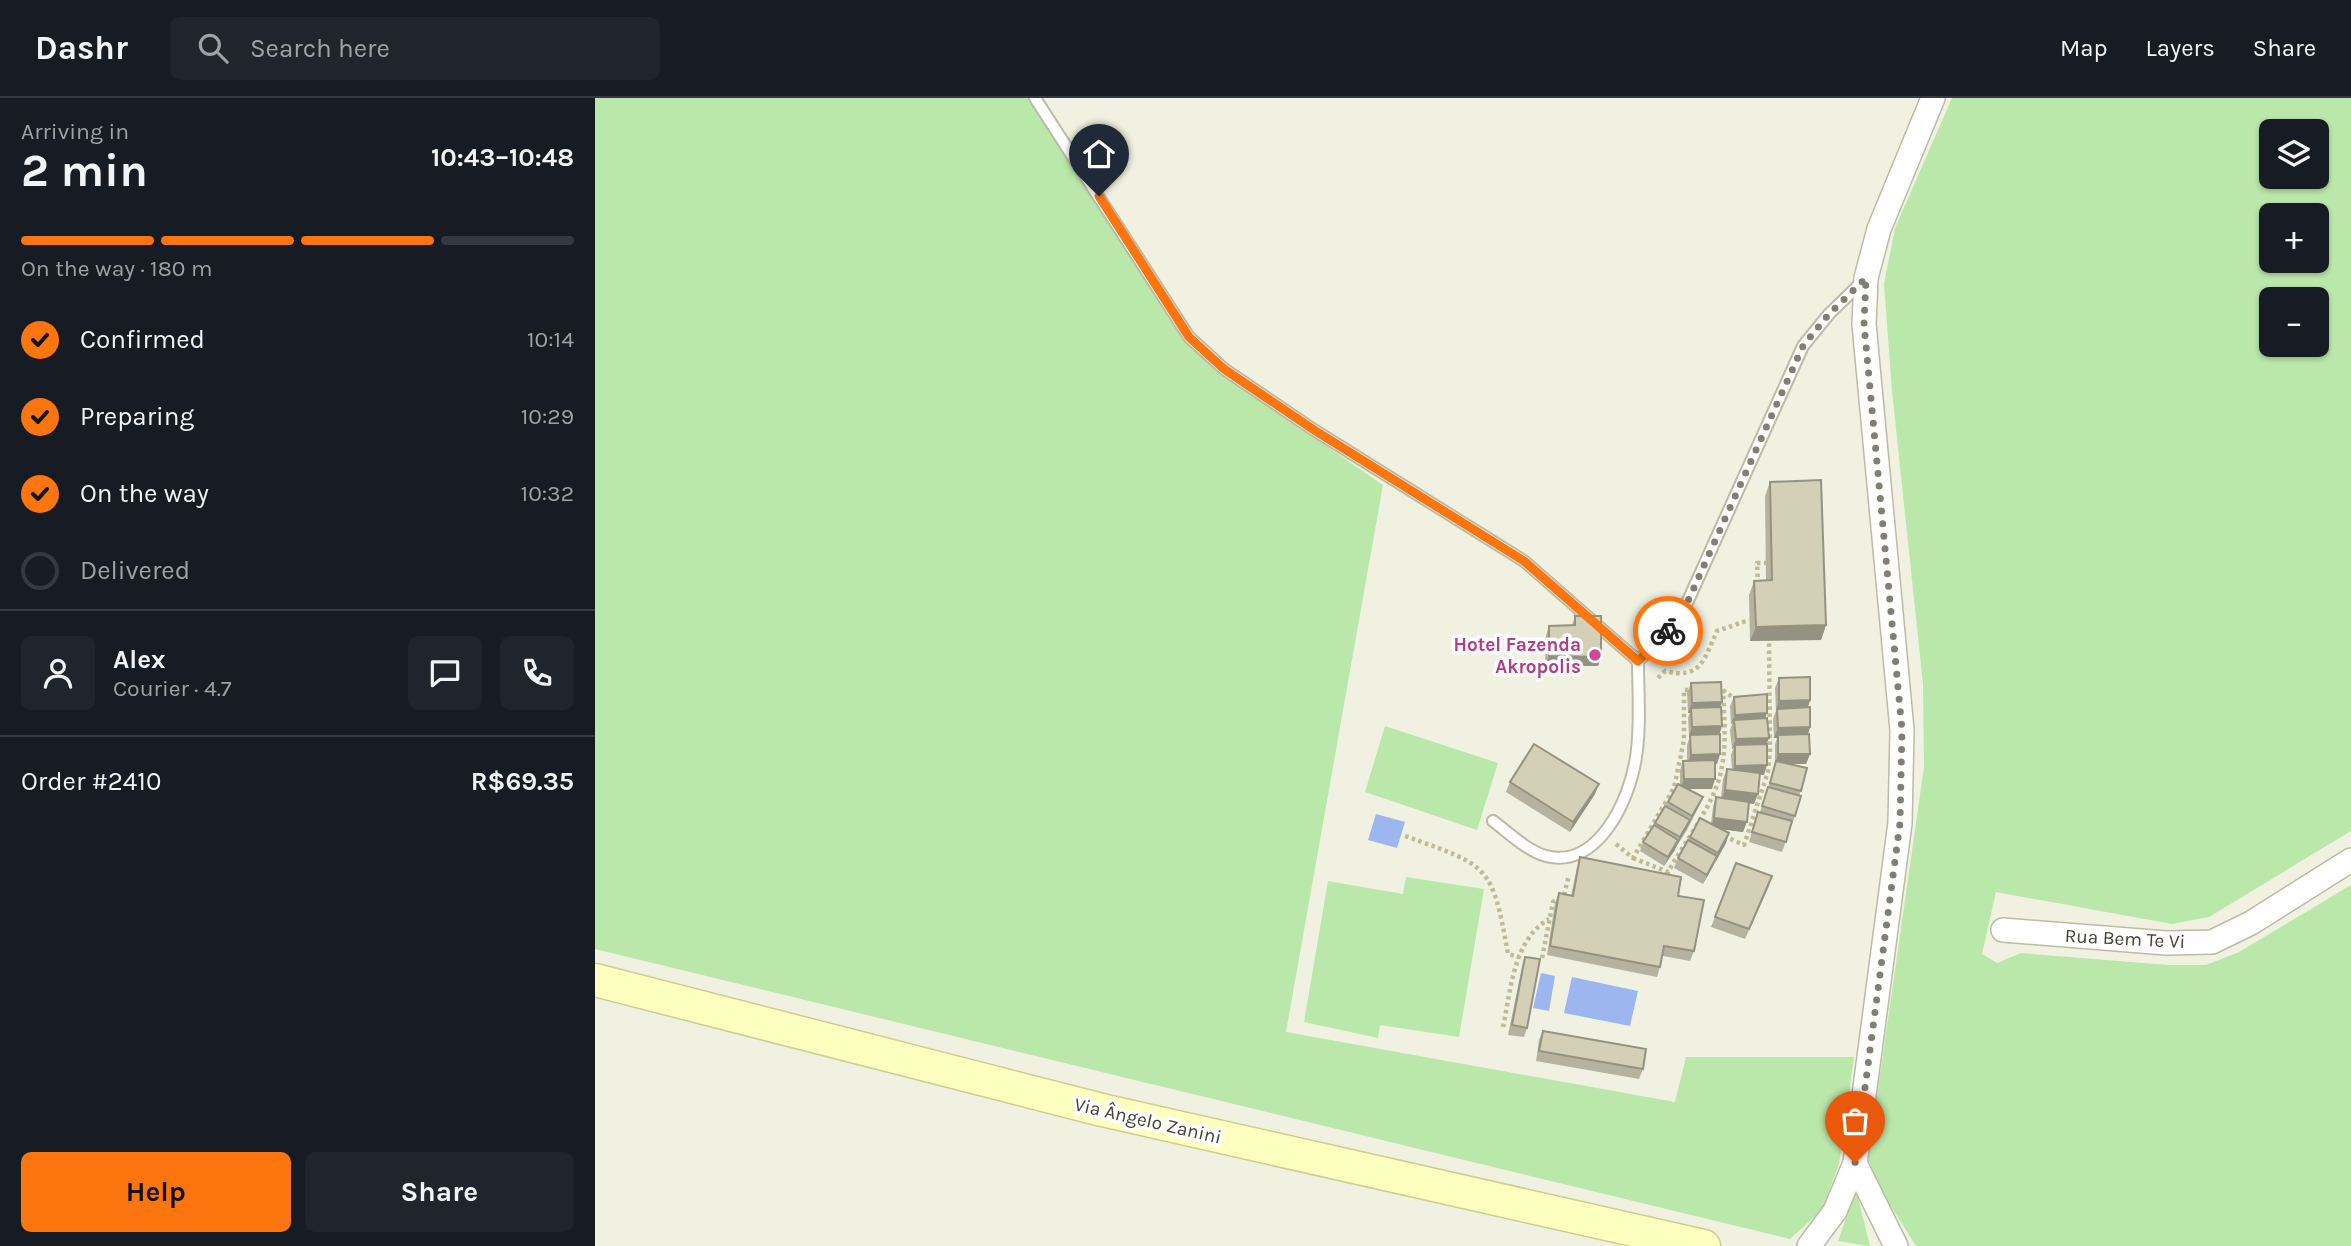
<!DOCTYPE html>
<meta charset="utf-8">
<style>
:root{--surface:#171b24;--page:#20242c;--text:#f1f3f6;--muted:#9ea1a6;--line:#363941;--accent:#fc750f}
body{margin:0;font-family:Karla,sans-serif;background:var(--page);color:var(--text);height:100vh;display:flex;flex-direction:column;font-size:26px;white-space:nowrap}
*{box-sizing:border-box;margin:0}
p{font-size:23px;color:var(--muted)}
.icon{flex:none;width:38px;height:38px;fill:none;stroke:currentColor;stroke-width:2;stroke-linecap:round;stroke-linejoin:round}
.map{position:relative;flex:1;overflow:hidden}
.sheet{display:flex;flex-direction:column;background:var(--surface);width:595px}
.sheet>*{flex:none}
.controls{position:absolute;left:1664px;top:21px;display:grid;gap:14px}
.controls a{display:grid;place-items:center;width:70px;height:70px;border-radius:10px;background:var(--surface);box-shadow:0 2px 5px #0004;font-size:35px}
.pin{position:absolute;display:grid;place-items:center;width:60px;height:60px;color:#fff;margin:-72px -30px;border-radius:50% 50% 50% 0;rotate:-45deg;box-shadow:0 0 7px #0007}
.pin .icon{rotate:45deg}
.courier{position:absolute;display:grid;place-items:center;width:70px;height:70px;margin:-35px;border:5px solid #fc750f;border-radius:50%;background:#fff;color:#222;box-shadow:0 2px 9px #0007}
.overview em{font-style:normal;font-weight:700}
.overview div{display:flex;flex-direction:column-reverse}
.overview{display:flex;align-items:center;justify-content:space-between;height:119px;padding:0 21px}
h1{font-size:46px;font-weight:700;line-height:52px}
.bar{display:grid;grid-template-columns:repeat(4,1fr);gap:10px 7px;align-content:center;height:84px;padding:0 21px}
.bar i{height:9px;border-radius:5px;background:var(--line)}
.bar .selected{background:var(--accent)}
.bar p{grid-column:span 4}
.line{display:flex;align-items:center;gap:18px;padding:0 21px;border-top:2px solid var(--line)}
.line div{flex:1}
.round{display:grid;place-items:center;flex:none;width:74px;height:74px;border-radius:10px;background:var(--page)}
ol{padding:0 21px;list-style:none}
li{display:flex;align-items:center;gap:21px;height:77px}
li p{margin-inline-start:auto}
li .icon{padding:7px;border-radius:50%;background:var(--accent);color:#111;stroke-width:4}
li:last-child{color:var(--muted)}
li i{width:38px;height:38px;border:4px solid var(--line);border-radius:50%}
.action{display:flex;gap:14px;margin-top:auto;padding:14px 21px}
.action a{flex:1;height:80px;border-radius:10px;background:var(--accent);color:#111;font-size:28px;font-weight:700;line-height:80px;text-align:center}
.action a+a{background:var(--page);color:var(--text)}
header{display:flex;align-items:center;gap:42px;box-sizing:border-box;height:98px;padding:0 35px;background:var(--surface);border-bottom:2px solid var(--line)}
header strong{font-size:33px}
nav{display:flex;gap:38px;margin-inline-start:auto;font-size:24px}
.search{width:490px;height:63px;background:var(--page);display:flex;align-items:center;gap:18px;box-sizing:border-box;padding:0 24px;border-radius:10px;color:var(--muted);font-size:26px}
main{display:flex;flex:1;min-height:0}
.map>svg:first-child{display:block}
.green{fill:#bae7aa;fill-rule:evenodd}
.water{fill:#9cb6f0}
.lines{fill:none;stroke-linecap:round;stroke-linejoin:round}
.lane-casing{stroke:#bcbba5;stroke-width:14}
.street-casing{stroke:#bcbba5;stroke-width:26}
.secondary-casing{stroke:#cece8f;stroke-width:35}
.path{stroke:#bebb96;stroke-width:4.5;stroke-dasharray:3.5 3.5;stroke-linecap:butt}
.lane{stroke:#fff;stroke-width:10}
.street{stroke:#fff;stroke-width:23}
.secondary{stroke:#fcffbe;stroke-width:32}
.wall{fill:#b5b39d}
.shaded-wall{fill:#949280}
.building{fill:#d3d0b7;stroke:#949280;stroke-width:2}
.done{stroke:#807f70;stroke-width:7;stroke-dasharray:0 12.6}
.route{stroke:#fc750f;stroke-width:9}
.hotel-dot{fill:#d1479c;stroke:#fff;stroke-width:2.5}
.labels{text-anchor:middle;stroke-width:7;stroke-linejoin:round;paint-order:stroke}
.hotel-label{font-size:19px;font-weight:bold;fill:#b23c85;stroke:#fff;text-anchor:end}
.street-label{font-size:19px;fill:#434133;stroke:#fff}
</style>
<header>
<strong>Dashr</strong>
<div class="search"><svg class="icon" aria-label="search" viewBox="0 0 24 24"><circle cx="10" cy="10" r="6"/><path d="M15 15l6 6"/></svg>Search here</div>
<nav><a>Map</a><a>Layers</a><a>Share</a></nav>
</header>
<main>
<section class="sheet">
<div class="overview"><div><h1>2 min</h1><p>Arriving in</p></div><em>10:43–10:48</em></div>
<div class="bar"><i class="selected"></i><i class="selected"></i><i class="selected"></i><i></i><p>On the way · 180 m</p></div>
<ol>
<li><svg class="icon" aria-label="check" viewBox="0 0 24 24"><path d="M5 12l5 5 9-10"/></svg>Confirmed<p>10:14</p></li>
<li><svg class="icon" aria-label="check" viewBox="0 0 24 24"><path d="M5 12l5 5 9-10"/></svg>Preparing<p>10:29</p></li>
<li><svg class="icon" aria-label="check" viewBox="0 0 24 24"><path d="M5 12l5 5 9-10"/></svg>On the way<p>10:32</p></li>
<li><i></i>Delivered</li>
</ol>
<div class="line" style="height:126px"><a class="round"><svg class="icon" aria-label="person" viewBox="0 0 24 24"><circle cx="12" cy="8" r="4"/><path d="M4 21q1-7 8-7t8 7"/></svg></a><div><b>Alex</b><p>Courier · 4.7</p></div><a class="round"><svg class="icon" aria-label="chat" viewBox="0 0 24 24"><path d="M4 5h16v11H9l-5 4z"/></svg></a><a class="round"><svg class="icon" aria-label="phone" viewBox="0 0 24 24"><path d="M5 4h4l2 5-3 2q2 4 5 5l2-3 5 2v4C11 20 4 13 5 4z"/></svg></a></div>
<div class="line" style="height:91px"><div>Order #2410</div><b>R$69.35</b></div>
<div class="action"><a>Help</a><a>Share</a></div>
</section>
<div class="map">
<svg width="1756" height="1148" viewBox="0 0 1756 1148">
<rect width="100%" height="100%" fill="#f1f1e2"/>
<g class="green">
<polygon points="0,0 432,0 440,7 591,244 628,277 788,387 691,934 1080,1004 1091,959 1259,959 1244,1066 1227,1112 1195,1141 0,851"/>
<path d="M1357,0h399v733l-142,86 -37,7 -176,-32 -14,62 15,9 24,-10 147,12h38l33,-13 112,-67v361h-435l-34,-54 -14,-33 56,-392 -1,-83 -31,-293 -8,-107 11,-56zM1676,33h46v46h-46zM1676,117h46v46h-46zM1676,201h46v46h-46z"/>
<polygon points="790,628 903,665 882,732 770,694"/>
<polygon points="811,779 889,791 864,939 785,927 783,940 709,924 733,783 808,796"/>
<polygon points="1261,1091 1275,1148 1243,1143"/>
</g>
<g class="water">
<polygon points="781,716 810,724 802,750 773,742"/>
<polygon points="946,875 960,878 954,913 938,910"/>
<polygon points="977,879 1043,893 1035,928 969,915"/>
</g>
<g class="lines">
<g class="lane-casing">
<g id="lane">
<path d="M440,0l154,239 35,32 90,61 210,131 114,100c0,31 3,65 -2,96 -6,42 -38,113 -90,99 -19,-5 -38,-24 -53,-35"/>
<polyline points="1043,563 1076,530 1092,505 1208,248 1234,216 1269,182"/>
</g>
</g>
<g class="street-casing">
<g id="street">
<polyline points="1408,832 1571,845 1617,844 1656,825 1756,762"/>
<polyline points="1260,1065 1301,1148"/>
<polyline points="1214,1148 1240,1113 1260,1065 1305,725 1307,632 1269,226 1271,180 1284,131 1338,0"/>
</g>
</g>
<g class="secondary-casing">
<polyline id="secondary" points="0,882 507,1012 1109,1148"/>
</g>
<g class="path">
<polyline points="1163,486 1162,465 1171,465"/>
<path d="M1063,580l7,-7c36,9 39,-11 52,-40l32,-11"/>
<polyline points="1121,592 1128,592 1142,603"/>
<path d="M810,738c84,30 87,28 103,118l11,3"/>
<polyline points="1129,738 1149,747 1173,674 1175,651 1174,543"/>
<polyline points="1021,746 1038,760 1079,690 1089,642 1089,592 1098,592"/>
<path d="M1038,760l35,14c16,-29 47,-69 53,-101 6,-26 3,-55 2,-81"/>
<polyline points="947,860 958,804 969,797 974,777"/>
<path d="M908,929c8,-37 10,-87 46,-108"/>
</g>
<use href="#lane" class="lane"/>
<use href="#street" class="street"/>
<use href="#secondary" class="secondary"/>
</g>
<g class="wall">
<polygon points="1175,384 1231,527 1226,542 1155,543 1154,497 1159,483 1171,482 1170,398"/>
<polygon points="980,518 1006,559 1003,568 950,568 951,537 954,528 977,527"/>
<polygon points="1184,580 1215,602 1213,609 1215,629 1213,636 1215,656 1211,666 1195,666 1212,670 1204,698 1200,718 1187,754 1154,744 1160,723 1163,714 1165,714 1173,689 1180,665 1180,646 1182,640 1179,640 1178,621 1181,613 1180,590"/>
<polygon points="1096,585 1125,609 1125,656 1122,666 1120,666 1117,691 1093,691 1104,708 1092,732 1069,768 1045,753 1048,744 1071,708 1073,704 1085,687 1085,672 1088,663 1092,662 1092,647 1095,638 1094,638 1093,619 1095,615 1093,615 1092,595"/>
<polygon points="1139,599 1170,621 1174,640 1172,646 1169,677 1165,677 1159,706 1154,705 1148,734 1127,731 1134,735 1131,745 1108,786 1079,770 1083,760 1095,739 1116,725 1118,709 1121,699 1126,700 1128,681 1132,671 1137,672 1136,657 1138,651 1137,651 1135,632 1137,626 1136,626 1135,608"/>
<polygon points="915,684 1000,696 975,734 911,694"/>
<polygon points="985,759 1083,798 1099,853 1095,863 1068,858 1065,869 1062,879 952,857 960,805 964,795 976,798 982,769"/>
<polygon points="1141,765 1174,788 1150,841 1116,829"/>
<polygon points="930,859 932,930 929,939 913,937 927,869"/>
<polygon points="948,933 1048,971 1044,981 941,963 944,942"/>
</g>
<g class="shaded-wall">
<polygon points="1231,527 1226,542 1155,543 1161,529"/>
<polygon points="954,558 1006,559 1003,568 950,568"/>
<polygon points="1215,602 1212,612 1181,613 1184,603"/>
<polygon points="1127,604 1123,614 1096,610 1095,615 1093,615 1097,605"/>
<polygon points="1172,615 1169,624 1139,622 1136,626 1140,617"/>
<polygon points="1127,628 1124,638 1094,638 1097,629"/>
<polygon points="1215,629 1212,639 1183,637 1182,640 1179,640 1183,630"/>
<polygon points="1174,640 1170,649 1140,647 1137,651 1141,641"/>
<polygon points="1125,656 1122,666 1092,666 1096,657"/>
<polygon points="1183,656 1215,656 1211,666 1180,666"/>
<polygon points="1172,667 1169,677 1137,677 1140,668"/>
<polygon points="1089,681 1120,681 1117,691 1085,691"/>
<polygon points="1004,686 1000,696 975,734 978,724"/>
<polygon points="1130,692 1163,696 1159,706 1126,702"/>
<polygon points="1108,699 1104,708 1081,749 1085,739"/>
<polygon points="1119,720 1152,724 1148,734 1116,730"/>
<polygon points="1134,735 1131,745 1120,765 1123,755"/>
<polygon points="1083,742 1080,752 1069,768 1073,759"/>
<polygon points="1122,758 1118,768 1108,786 1112,777"/>
</g>
<g class="building">
<polygon points="1226,382 1231,527 1161,529 1159,483 1177,482 1175,384"/>
<polygon points="980,518 1006,518 1006,559 954,558 954,528 980,527"/>
<polygon points="1215,579 1215,602 1184,603 1184,580"/>
<polygon points="1126,584 1127,604 1097,605 1096,585"/>
<polygon points="1172,596 1172,615 1140,617 1139,599"/>
<polygon points="1126,609 1127,628 1097,629 1096,610"/>
<polygon points="1215,609 1215,629 1183,630 1182,611"/>
<polygon points="1172,620 1174,640 1141,641 1139,622"/>
<polygon points="1125,636 1125,656 1096,657 1095,637"/>
<polygon points="1214,636 1215,656 1183,656 1183,637"/>
<polygon points="939,646 1004,686 978,724 915,684"/>
<polygon points="1172,646 1172,667 1140,668 1140,647"/>
<polygon points="1120,662 1120,681 1089,681 1088,663"/>
<polygon points="1181,663 1212,670 1206,693 1175,685"/>
<polygon points="1132,671 1165,675 1163,696 1130,692"/>
<polygon points="1083,686 1108,699 1097,718 1073,704"/>
<polygon points="1173,689 1206,698 1200,718 1167,708"/>
<polygon points="1121,699 1154,704 1152,724 1119,720"/>
<polygon points="1070,708 1095,722 1085,739 1060,725"/>
<polygon points="1163,714 1197,723 1191,744 1157,734"/>
<polygon points="1105,720 1134,735 1123,755 1095,739"/>
<polygon points="1059,727 1083,742 1073,759 1048,744"/>
<polygon points="1093,742 1122,758 1112,777 1083,760"/>
<polygon points="985,759 1086,779 1083,798 1109,802 1099,853 1069,848 1065,869 955,848 964,795 978,798"/>
<polygon points="1141,765 1177,778 1154,831 1120,819"/>
<polygon points="930,859 945,861 932,930 917,927"/>
<polygon points="948,933 1051,951 1048,971 944,953"/>
</g>
<g class="lines">
<polyline class="done" points="1073,533 1092,505 1208,248 1234,216 1271,180 1269,226 1307,632 1305,725 1260,1065"/>
<polyline class="route" points="504,98 594,239 629,271 719,332 929,463 1043,563 1073,533"/>
</g>
<circle class="hotel-dot" cx="1000" cy="557" r="7"/>
<g class="labels">
<g class="hotel-label">
<text x="986" y="553">Hotel Fazenda<tspan x="986" dy="22">Akropolis</tspan></text>
</g>
<g class="street-label">
<text transform="translate(1530 840) rotate(3)" y="7">Rua Bem Te Vi</text>
<text transform="translate(553 1022) rotate(13)" y="7">Via Ângelo Zanini</text>
</g>
</g>
</svg>
<div class="controls">
<a><svg class="icon" aria-label="layers" viewBox="0 0 24 24"><path d="M12 4l9 5-9 5-9-5zM3 14l9 5 9-5"/></svg></a>
<a>+</a>
<a>−</a>
</div>
<div class="pin" style="left:1260px;top:1065px;background:#ea580c"><svg class="icon" aria-label="bag" viewBox="0 0 24 24"><path d="M5 8h14l-1 12H6zM9 8a3 3 0 0 1 6 0"/></svg></div>
<div class="pin" style="left:504px;top:98px;background:#1f2937"><svg class="icon" aria-label="home" viewBox="0 0 24 24"><path d="M3 11l9-7 9 7M6 9v11h12V9"/></svg></div>
<div class="courier" style="left:1073px;top:533px"><svg class="icon" aria-label="bike" viewBox="0 0 24 24"><circle cx="6" cy="16" r="4"/><circle cx="18" cy="16" r="4"/><path d="M6 16l4-8h5l3 8M10 8l3 8H6M13 5h3"/></svg></div>
</div>
</main>
